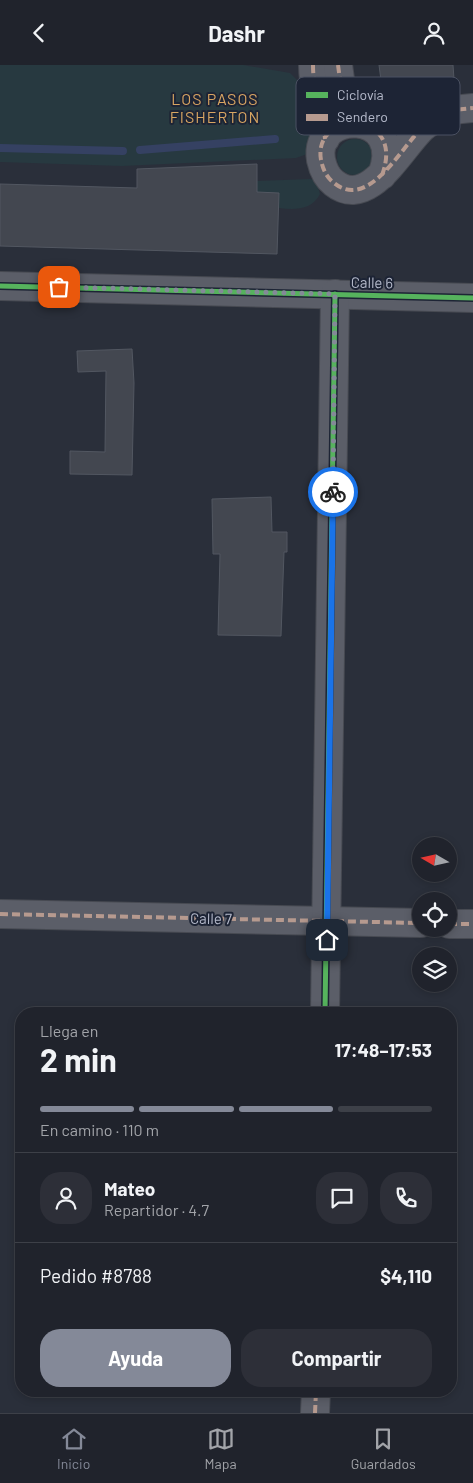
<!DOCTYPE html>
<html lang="es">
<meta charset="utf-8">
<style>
:root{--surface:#20232c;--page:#2d2f38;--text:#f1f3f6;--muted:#a2a4a9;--line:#3d4048;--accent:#848998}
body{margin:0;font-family:Barlow,sans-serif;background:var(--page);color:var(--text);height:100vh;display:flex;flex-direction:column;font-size:19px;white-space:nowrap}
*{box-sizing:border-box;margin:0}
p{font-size:16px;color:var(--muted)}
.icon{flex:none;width:28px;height:28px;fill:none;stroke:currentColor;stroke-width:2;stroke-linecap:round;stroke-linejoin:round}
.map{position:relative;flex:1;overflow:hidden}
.side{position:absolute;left:15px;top:942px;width:442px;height:390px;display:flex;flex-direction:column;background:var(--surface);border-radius:20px;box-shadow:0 2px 8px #0003,0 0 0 1px var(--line)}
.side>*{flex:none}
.needle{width:32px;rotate:279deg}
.fabs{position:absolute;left:412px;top:772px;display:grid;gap:10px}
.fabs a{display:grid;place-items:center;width:45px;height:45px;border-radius:50%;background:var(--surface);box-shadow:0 2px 8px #0003,0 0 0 1px var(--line);font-size:25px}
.pin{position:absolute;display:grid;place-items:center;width:42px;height:42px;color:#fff;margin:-21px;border-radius:10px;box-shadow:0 2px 8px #0006}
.courier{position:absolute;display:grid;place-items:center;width:50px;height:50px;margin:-25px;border:4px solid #1a73e8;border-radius:50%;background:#fff;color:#222;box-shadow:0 1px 6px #0007}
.head em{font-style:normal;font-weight:700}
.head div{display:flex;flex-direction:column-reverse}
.head{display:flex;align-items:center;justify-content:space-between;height:85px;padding:0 25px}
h1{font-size:32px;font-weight:700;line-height:38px}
.bar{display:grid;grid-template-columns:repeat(4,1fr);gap:8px 5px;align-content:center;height:60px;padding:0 25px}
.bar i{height:6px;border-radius:4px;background:var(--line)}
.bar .active{background:var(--accent)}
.bar p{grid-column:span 4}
.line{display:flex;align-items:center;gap:12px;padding:0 25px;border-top:1px solid var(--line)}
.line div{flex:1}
.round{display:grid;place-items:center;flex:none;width:52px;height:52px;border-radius:20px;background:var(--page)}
.primary-button{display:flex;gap:10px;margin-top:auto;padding:10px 25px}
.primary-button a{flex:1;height:58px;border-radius:20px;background:var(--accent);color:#fff;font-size:20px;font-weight:700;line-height:58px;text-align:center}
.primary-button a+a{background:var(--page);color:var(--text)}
header{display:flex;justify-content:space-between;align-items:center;height:65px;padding:0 25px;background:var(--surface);font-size:22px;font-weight:700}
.tabs{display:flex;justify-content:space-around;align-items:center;height:70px;border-top:1px solid var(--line);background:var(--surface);font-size:14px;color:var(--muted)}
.tabs a{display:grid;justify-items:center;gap:2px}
.tabs .active{color:var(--accent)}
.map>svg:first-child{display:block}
.green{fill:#273940}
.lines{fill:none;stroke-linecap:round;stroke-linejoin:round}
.stream{stroke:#354162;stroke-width:8}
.building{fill:#434750;stroke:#525761}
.minor-casing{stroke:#474a52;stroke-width:30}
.minor{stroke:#5b5e68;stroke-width:28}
.quiet{stroke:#b69a8f;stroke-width:4;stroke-dasharray:8 4;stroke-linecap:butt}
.cycleway-casing{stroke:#1d2435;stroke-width:8}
.cycleway{stroke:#56b35d;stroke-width:5}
.done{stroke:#848998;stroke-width:5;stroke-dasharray:0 9}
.route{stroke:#1a73e8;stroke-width:6}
.labels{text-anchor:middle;stroke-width:4;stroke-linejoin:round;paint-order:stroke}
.street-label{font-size:15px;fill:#b5bacb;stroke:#1d2435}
.neighbourhood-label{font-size:16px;letter-spacing:1px;fill:#d8a562;stroke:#1d2435}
.key{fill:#1d2435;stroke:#4b5162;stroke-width:1}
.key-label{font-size:14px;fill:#b5bacb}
</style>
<header><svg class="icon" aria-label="back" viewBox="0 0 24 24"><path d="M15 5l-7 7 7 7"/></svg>Dashr<svg class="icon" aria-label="person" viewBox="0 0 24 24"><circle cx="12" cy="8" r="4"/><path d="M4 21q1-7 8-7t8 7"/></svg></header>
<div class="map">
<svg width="473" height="1348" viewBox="0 0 473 1348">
<rect width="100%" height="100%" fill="#2a2f3a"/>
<g class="green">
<polygon points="0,0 243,0 290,8 301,19 317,54 310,88 296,93 122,101 0,97"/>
<circle cx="355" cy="92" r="18"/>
<path d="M310,114l6,1 4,14c-8,16 -25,16 -41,14v-15l-23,-1 1,-11z"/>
</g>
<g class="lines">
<g class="stream">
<polyline points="0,83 123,86"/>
<polyline points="140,85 275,74"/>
</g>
</g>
<g class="building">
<polygon points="379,0 453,0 454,14 382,23"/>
<polygon points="257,99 257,127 279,128 277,189 0,181 0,119 137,123 137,104"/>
<polygon points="132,284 134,318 132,410 70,409 70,386 105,387 106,306 78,307 77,286"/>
<polygon points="271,432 272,467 287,467 287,487 284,487 281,571 218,570 220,489 213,489 212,434"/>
</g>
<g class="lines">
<g class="minor-casing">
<g id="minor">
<path d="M313,0c0,27 10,48 12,74"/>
<polyline points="338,0 342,29 352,57"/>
<polyline points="364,59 381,52 473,43"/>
<path d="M382,110c25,-66 -70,-66 -61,-15 2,9 5,17 13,23 35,28 67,-36 89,-56 7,-6 18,-11 26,-16"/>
<polyline points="0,221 473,233"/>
<polyline points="0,849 421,858"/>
<polyline points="449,859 473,859"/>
<polyline points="325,949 335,229"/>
<polyline points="315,1348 316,1326"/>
</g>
</g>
<use href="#minor" class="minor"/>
<g class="quiet">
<path d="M313,0c0,27 10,48 12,74"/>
<polyline points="338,0 342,29 352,57"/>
<polyline points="364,59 381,52 473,43"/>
<path d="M382,110c25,-66 -70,-66 -61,-15 2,9 5,17 13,23 35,28 67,-36 89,-56 7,-6 18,-11 26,-16"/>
<polyline points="0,849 421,858"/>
<polyline points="449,859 473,859"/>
<polyline points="315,1348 316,1326"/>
</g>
<g class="cycleway-casing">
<g id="cycleway">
<polyline points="0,221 473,233"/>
<polyline points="325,949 335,229"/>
</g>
</g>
<use href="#cycleway" class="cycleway"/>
</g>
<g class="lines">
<polyline class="done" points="59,222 335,229 333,427"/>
<polyline class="route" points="327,875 333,427"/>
</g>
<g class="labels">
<g class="street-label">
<text transform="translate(372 218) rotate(1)" y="5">Calle 6</text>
<text transform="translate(211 854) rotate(1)" y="5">Calle 7</text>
</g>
<g class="neighbourhood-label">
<text x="215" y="40">LOS PASOS<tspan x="215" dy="18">FISHERTON</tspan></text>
</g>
</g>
<rect x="296" y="12" width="164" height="58" rx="8" class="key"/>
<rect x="306" y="27" width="22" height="6" fill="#56b35d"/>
<rect x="306" y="49" width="22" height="7" fill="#b69a8f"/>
<g class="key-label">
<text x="337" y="35">Ciclovía</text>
<text x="337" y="57">Sendero</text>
</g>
</svg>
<div class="fabs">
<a><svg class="needle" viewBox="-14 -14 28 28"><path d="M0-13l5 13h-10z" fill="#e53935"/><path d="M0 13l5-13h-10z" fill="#a2a4a9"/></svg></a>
<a><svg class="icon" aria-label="locate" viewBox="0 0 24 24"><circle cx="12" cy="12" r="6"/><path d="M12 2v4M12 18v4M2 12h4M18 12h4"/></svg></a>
<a><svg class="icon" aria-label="layers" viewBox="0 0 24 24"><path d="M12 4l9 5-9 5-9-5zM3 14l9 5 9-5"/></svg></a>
</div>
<div class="pin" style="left:59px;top:222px;background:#ea580c"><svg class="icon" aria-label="bag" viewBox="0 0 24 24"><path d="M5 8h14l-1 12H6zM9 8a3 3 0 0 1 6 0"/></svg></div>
<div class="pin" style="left:327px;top:875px;background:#1f2937"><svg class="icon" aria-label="home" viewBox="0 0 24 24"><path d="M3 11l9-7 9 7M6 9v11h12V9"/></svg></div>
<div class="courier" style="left:333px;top:427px"><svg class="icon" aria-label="bike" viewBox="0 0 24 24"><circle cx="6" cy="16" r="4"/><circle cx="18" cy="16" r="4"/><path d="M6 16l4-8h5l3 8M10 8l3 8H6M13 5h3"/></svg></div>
<section class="side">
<div class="head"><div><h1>2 min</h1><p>Llega en</p></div><em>17:48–17:53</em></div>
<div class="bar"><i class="active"></i><i class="active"></i><i class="active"></i><i></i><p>En camino · 110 m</p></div>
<div class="line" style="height:90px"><a class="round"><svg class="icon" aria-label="person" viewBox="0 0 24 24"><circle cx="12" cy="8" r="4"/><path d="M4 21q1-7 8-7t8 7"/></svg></a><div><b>Mateo</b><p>Repartidor · 4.7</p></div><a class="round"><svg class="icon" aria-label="chat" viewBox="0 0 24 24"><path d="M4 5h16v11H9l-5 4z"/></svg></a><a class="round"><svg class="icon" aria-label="phone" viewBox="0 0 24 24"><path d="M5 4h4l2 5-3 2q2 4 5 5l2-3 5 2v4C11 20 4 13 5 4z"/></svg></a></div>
<div class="line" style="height:65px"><div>Pedido #8788</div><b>$4,110</b></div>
<div class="primary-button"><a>Ayuda</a><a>Compartir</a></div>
</section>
</div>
<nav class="tabs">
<a class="active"><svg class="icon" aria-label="home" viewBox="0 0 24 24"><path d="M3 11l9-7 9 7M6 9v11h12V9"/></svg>Inicio</a>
<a><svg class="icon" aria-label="map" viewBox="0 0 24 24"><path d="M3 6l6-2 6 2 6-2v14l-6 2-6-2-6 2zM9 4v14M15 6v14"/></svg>Mapa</a>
<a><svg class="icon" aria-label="saved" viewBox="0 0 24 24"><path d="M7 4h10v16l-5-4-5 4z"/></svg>Guardados</a>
</nav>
